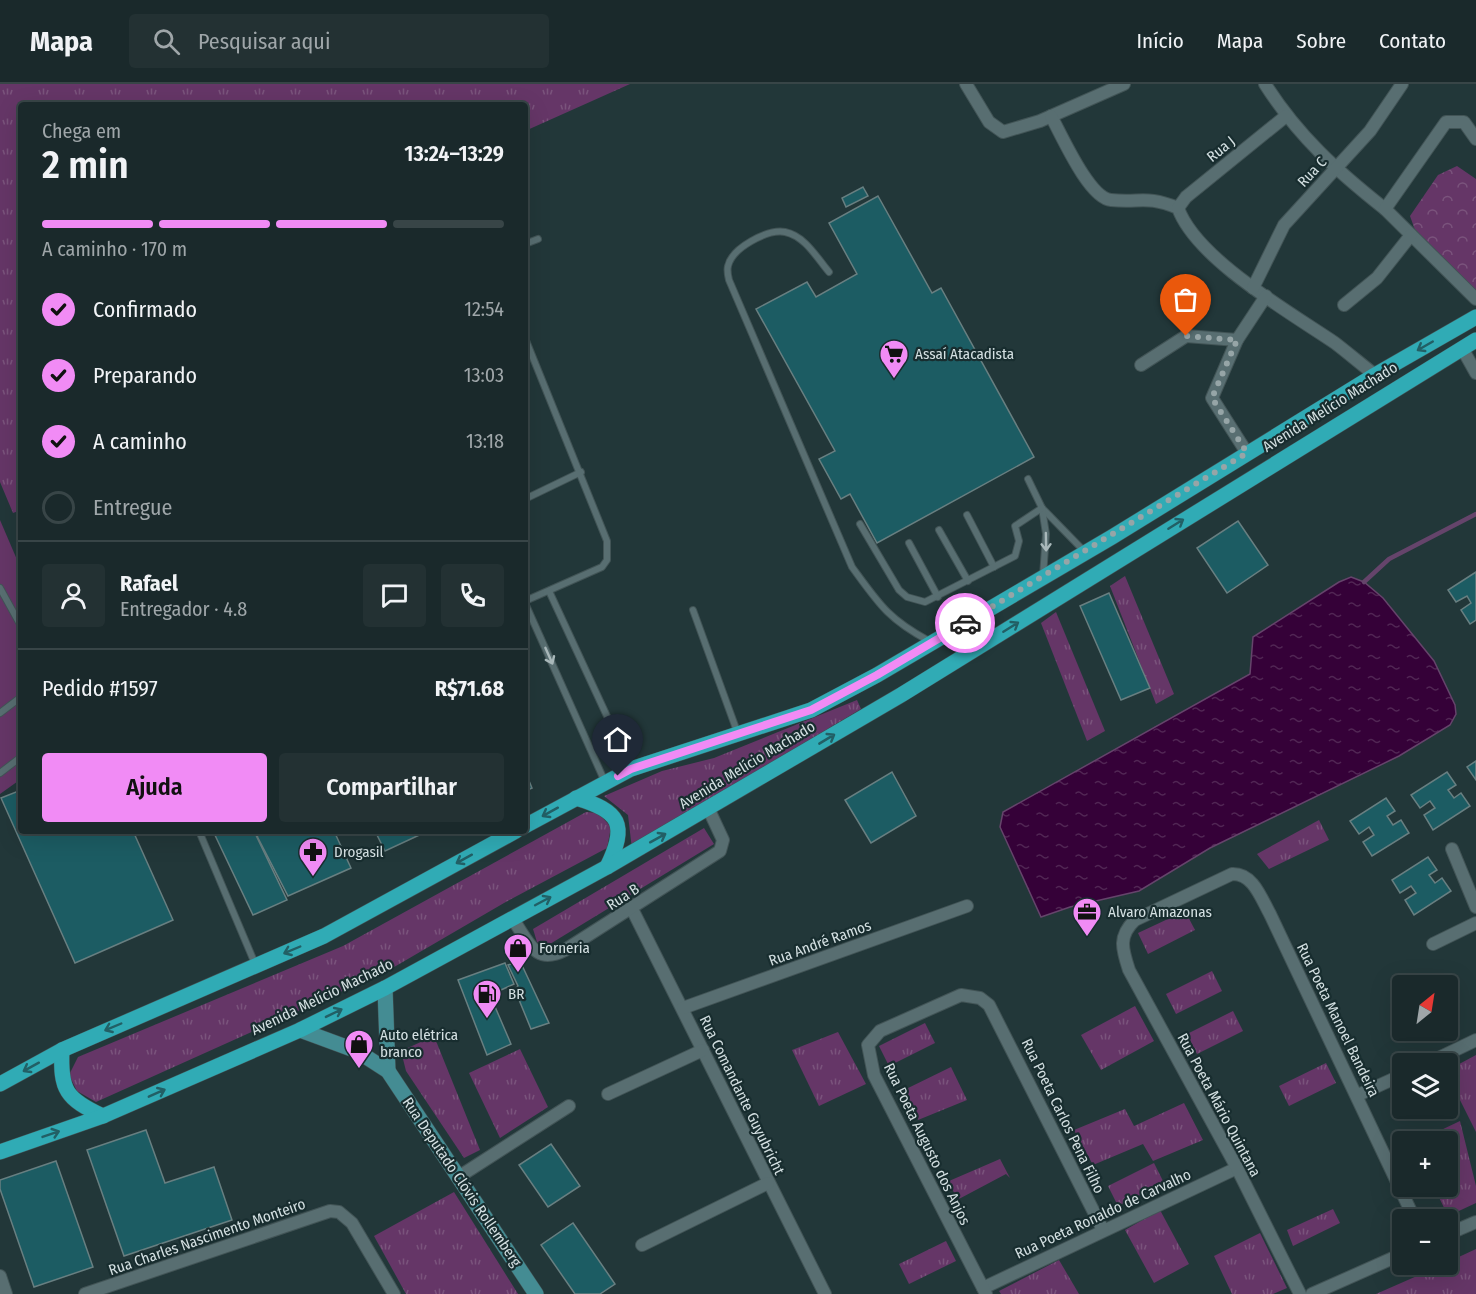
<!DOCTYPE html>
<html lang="pt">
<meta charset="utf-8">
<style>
:root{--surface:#1a292b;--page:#233133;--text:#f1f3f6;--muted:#9fa6a9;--line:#384547;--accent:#f18bf5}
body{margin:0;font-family:"Fira Sans Condensed",sans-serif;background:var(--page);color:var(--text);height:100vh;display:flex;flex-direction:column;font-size:22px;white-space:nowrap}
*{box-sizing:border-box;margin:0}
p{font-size:20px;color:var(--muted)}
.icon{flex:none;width:33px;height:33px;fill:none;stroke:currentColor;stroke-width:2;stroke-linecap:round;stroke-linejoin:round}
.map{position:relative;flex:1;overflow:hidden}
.panel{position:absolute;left:18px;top:18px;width:510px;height:732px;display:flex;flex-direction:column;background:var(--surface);border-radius:6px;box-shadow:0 6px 24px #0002,0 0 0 2px var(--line)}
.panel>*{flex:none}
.needle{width:39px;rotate:30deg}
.tools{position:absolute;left:1392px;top:891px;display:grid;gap:12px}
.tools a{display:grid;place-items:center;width:66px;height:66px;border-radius:6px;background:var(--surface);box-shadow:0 6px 24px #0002,0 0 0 2px var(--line);font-size:30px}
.pin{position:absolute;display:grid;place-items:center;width:51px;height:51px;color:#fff;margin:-62px -26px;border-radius:50% 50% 50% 0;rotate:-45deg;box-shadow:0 0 6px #0007}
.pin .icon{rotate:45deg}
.courier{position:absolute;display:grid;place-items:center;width:60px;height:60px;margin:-30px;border:4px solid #f18bf5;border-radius:50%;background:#fff;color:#222;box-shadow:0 2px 8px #0007}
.headline em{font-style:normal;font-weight:600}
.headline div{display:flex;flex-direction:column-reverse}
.headline{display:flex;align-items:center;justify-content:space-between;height:102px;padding:0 24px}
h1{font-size:39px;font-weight:600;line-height:45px}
.bar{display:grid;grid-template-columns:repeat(4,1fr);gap:9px 6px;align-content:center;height:72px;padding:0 24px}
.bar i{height:8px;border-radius:4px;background:var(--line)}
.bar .current{background:var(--accent)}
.bar p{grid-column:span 4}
.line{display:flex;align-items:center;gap:15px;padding:0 24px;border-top:2px solid var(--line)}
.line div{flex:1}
.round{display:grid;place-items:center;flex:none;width:63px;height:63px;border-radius:6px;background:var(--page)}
ol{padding:0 24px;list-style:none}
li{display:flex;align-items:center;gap:18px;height:66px}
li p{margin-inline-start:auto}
li .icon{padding:6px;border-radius:50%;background:var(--accent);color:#111;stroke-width:4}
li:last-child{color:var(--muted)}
li i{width:33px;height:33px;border:3px solid var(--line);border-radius:50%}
.primary-button{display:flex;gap:12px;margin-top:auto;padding:12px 24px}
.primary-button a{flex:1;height:69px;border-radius:6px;background:var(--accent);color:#111;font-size:24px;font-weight:600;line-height:69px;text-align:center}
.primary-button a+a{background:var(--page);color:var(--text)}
header{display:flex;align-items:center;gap:36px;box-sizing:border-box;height:84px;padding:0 30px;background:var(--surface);border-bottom:2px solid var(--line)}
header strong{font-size:28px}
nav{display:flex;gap:33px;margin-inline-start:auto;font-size:21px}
.search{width:420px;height:54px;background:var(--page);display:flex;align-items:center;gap:15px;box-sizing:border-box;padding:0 21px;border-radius:6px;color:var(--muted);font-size:22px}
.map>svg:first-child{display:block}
.grass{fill:url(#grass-tufts)}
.park{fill:url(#park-crowns)}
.garden{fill:#653667}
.water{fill:url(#water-ripples);stroke:#65446b;stroke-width:1.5}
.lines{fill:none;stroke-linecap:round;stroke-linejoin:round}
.stream{stroke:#65446b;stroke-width:4.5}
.building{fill:#1c5c63;stroke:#687f81;stroke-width:1.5}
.lane-casing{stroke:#425456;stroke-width:8}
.street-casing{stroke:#425456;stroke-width:14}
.secondary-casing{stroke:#425456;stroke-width:16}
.primary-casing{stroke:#425456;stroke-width:16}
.lane{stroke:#586e71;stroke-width:6}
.street{stroke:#586e71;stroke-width:12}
.secondary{stroke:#448c93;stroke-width:15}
.primary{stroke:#30abb5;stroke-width:15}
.oneway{stroke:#225f65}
.oneway2{stroke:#a9b8ba}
.done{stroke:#96a5a7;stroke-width:6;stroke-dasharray:0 10.8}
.route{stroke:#f18bf5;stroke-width:8}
.labels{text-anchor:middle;stroke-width:4.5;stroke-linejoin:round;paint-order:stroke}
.street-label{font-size:15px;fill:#d4e0e2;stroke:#182d2f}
.poi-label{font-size:15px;fill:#d4e0e2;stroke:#182d2f;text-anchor:start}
</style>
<header>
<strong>Mapa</strong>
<div class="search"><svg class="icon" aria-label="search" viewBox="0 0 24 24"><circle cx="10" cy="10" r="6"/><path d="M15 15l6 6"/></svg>Pesquisar aqui</div>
<nav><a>Início</a><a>Mapa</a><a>Sobre</a><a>Contato</a></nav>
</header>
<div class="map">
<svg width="1476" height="1210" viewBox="0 0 1476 1210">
<defs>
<pattern id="grass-tufts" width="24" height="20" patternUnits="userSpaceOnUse" patternTransform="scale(1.5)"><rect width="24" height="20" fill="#653667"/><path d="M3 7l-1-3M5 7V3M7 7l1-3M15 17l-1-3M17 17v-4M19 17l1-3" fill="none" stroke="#7a537c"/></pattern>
<pattern id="park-crowns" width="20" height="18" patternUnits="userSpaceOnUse" patternTransform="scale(1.5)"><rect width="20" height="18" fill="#653667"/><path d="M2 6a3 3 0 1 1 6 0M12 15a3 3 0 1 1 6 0" fill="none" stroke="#7a537c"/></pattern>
<pattern id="water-ripples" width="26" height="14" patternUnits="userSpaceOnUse" patternTransform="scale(1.5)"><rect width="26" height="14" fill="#350138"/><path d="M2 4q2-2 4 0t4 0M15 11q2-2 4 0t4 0" fill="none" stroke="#512654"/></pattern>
</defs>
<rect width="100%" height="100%" fill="#223739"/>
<g class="grass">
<polygon points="0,0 630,0 525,47 525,21 21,21 21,426 13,429 0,398"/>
<polygon points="1125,492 1174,610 1156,620 1110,502"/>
<polygon points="1056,528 1105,647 1087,657 1041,539"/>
<polygon points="857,616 861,625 675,736 632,765 628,731 604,712 662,687 714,674"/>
<polygon points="586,728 598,729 611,743 607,764 504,819 389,886 96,1018 77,1007 69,991 78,973 343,862"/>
<polygon points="1319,736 1329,756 1269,785 1257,770"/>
<polygon points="704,744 714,760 545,863 537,858 533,845"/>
<polygon points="1185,827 1195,846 1148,870 1138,849"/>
<polygon points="1212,887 1222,907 1176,930 1166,910"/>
<polygon points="1135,922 1154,957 1101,986 1081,951"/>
<polygon points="1233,927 1243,947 1197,970 1187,950"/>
<polygon points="925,939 935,959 889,982 879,962"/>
<polygon points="838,948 866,1000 819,1022 792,966"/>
<polygon points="434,952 480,1066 464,1074 406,987 401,967"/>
<polygon points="520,965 548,1023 500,1054 469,989"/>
<polygon points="1476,971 1476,1048 1448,992 1448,986"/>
<polygon points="1326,979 1336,999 1289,1022 1279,1002"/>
<polygon points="951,983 967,1016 918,1036 904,1006"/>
<polygon points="1184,1019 1203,1056 1153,1077 1143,1060 1093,1081 1074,1046 1125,1025 1134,1042"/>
<polygon points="1460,1037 1476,1102 1476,1119 1448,1132 1434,1103 1448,1102 1448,1058 1418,1057"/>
<polygon points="1000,1075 1010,1094 1006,1090 957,1116 949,1097"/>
<polygon points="1154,1079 1164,1099 1118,1122 1108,1102"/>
<polygon points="454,1108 518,1210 406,1210 374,1152"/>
<polygon points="1333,1125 1340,1139 1293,1162 1287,1146"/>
<polygon points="1160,1126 1189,1180 1154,1199 1125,1146"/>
<polygon points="1260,1149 1287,1204 1273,1210 1232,1210 1214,1172"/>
<polygon points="946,1157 956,1177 909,1200 899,1180"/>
<polygon points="1476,1165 1476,1210 1376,1210 1442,1181 1448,1180 1448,1178"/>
<polygon points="1059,1176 1079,1210 1001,1210 999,1207"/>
</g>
<polygon class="park" points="1457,82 1476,95 1476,206 1473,207 1415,146 1410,132 1438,91"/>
<polygon class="garden" points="0,436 21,485 21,695 0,710"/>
<polygon class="water" points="1351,493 1364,498 1383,514 1434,577 1455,621 1456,630 1450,641 1399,672 1210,764 1139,807 1070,823 1041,833 1000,743 1003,728 1250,590 1253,553 1339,498"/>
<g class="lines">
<polyline class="stream" points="1364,498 1389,475 1476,430"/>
</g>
<g class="building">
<polygon points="863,103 868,112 846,123 842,114"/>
<polygon points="878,112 932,209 941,204 1034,373 877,459 850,410 841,415 819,375 835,367 756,225 807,198 816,213 857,190 829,139"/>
<polygon points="1238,437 1268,481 1227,509 1197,464"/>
<polygon points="1476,488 1476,536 1470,540 1461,526 1471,519 1467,512 1456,518 1448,506"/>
<polygon points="1109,509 1150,604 1121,616 1080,522"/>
<polygon points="1476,677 1476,696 1467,683"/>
<polygon points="525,687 532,704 525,707"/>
<polygon points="892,688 916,732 871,759 845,716"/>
<polygon points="1447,688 1456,701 1448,706 1454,714 1461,709 1470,722 1433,746 1424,731 1435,724 1430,717 1420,724 1411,711"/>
<polygon points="21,706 21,747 133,747 173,836 75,879 1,714"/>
<polygon points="1386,714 1395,727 1387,732 1393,741 1401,736 1409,749 1372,772 1363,758 1374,751 1369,743 1359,750 1350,737"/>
<polygon points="213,747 254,747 287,816 253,831"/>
<polygon points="267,747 334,747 351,784 288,812 257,752"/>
<polygon points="375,747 428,747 385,767"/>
<polygon points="1428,773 1437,786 1429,791 1435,799 1442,794 1451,807 1414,831 1405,816 1416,809 1411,802 1400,809 1392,796"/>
<polygon points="520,877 549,939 531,945 515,906 518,902 508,881"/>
<polygon points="505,879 514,900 490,911 511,960 487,971 458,896"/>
<polygon points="146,1046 165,1099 214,1083 232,1136 124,1172 87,1066"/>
<polygon points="551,1060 580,1102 548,1123 519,1081"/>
<polygon points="56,1077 93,1183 34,1203 0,1105 0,1096"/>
<polygon points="573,1139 615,1200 600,1210 575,1210 541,1161"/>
</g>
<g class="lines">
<g class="lane-casing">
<g id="lane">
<polyline points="525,160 538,155"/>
<path d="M829,188c-12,-14 -24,-36 -44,-40 -18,-3 -53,16 -57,34 -1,4 0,10 1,14l123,287c27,37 36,52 77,74"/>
<polyline points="525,254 607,457 607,476 602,483 525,517"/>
<polyline points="1028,395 1042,424 1085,468"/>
<polyline points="525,415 581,388"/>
<polyline points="1042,424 1046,450 1043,492"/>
<polyline points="967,431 994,483"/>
<polyline points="860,440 899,506 907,513 925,518 1015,472 1019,457 1015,442 1042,424"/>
<polyline points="939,446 968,497"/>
<polyline points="909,459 938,513"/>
<polyline points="0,504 21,542"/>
<polyline points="549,507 631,684"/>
<polyline points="525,519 605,698"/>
<polyline points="693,526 738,650"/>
<polyline points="0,629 21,613"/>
<polyline points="0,689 21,673"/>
<polyline points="199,747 256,882"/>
</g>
</g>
<g class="street-casing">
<g id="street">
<polyline points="966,0 989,38 1003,48 1040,37 1124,0"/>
<path d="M1265,0c33,52 72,87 120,125"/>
<path d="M1051,32c11,20 38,82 60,84 30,3 35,-5 67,8 18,51 113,105 157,135 13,10 26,21 40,32"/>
<polyline points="1476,55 1464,38 1446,38 1385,125 1476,215"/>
<polyline points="1178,124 1186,113 1286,32"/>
<polyline points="1253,204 1284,141 1370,47 1402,0"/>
<polyline points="1344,221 1377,194 1411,151"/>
<polyline points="1462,264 1476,289"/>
<polyline points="1141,281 1186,252 1237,256"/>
<polyline points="1247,369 1212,314 1237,256 1266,212"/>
<polyline points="1452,765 1476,823"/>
<polyline points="632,825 825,1210"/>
<path d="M512,834c16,22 22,48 53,32l155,-99 3,-11 -14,-30"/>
<polyline points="1433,860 1476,839"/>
<polyline points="683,924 967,822"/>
<polyline points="1426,980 1476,956"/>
<polyline points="608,1010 703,966"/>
<polyline points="1358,1011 1402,991"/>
<polyline points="460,1092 569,1022"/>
<polyline points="1448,1150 1476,1138"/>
<polyline points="642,1161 768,1099"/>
<polyline points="0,1192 6,1210"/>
<polyline points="983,1204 1237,1084"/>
<polyline points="85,1210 330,1127 339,1128 352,1139 394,1210"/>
<polyline points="986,1210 874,991 868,961 880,947 961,911 980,914 989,921 1103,1146"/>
<path d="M1300,1210l-63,-126 -108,-198c-7,-21 -11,-34 6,-50l97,-46c21,-1 29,24 38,40l145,306"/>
<polyline points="1312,1210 1402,1170"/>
</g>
</g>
<g class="secondary-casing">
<g id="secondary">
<polyline points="385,904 388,987"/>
<polyline points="300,946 357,967 388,987 536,1210"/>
</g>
</g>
<g class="primary-casing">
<g id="primary">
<path d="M576,714c44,13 52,26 31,69"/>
<polyline points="525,742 631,685 811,626 877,591 1112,453 1375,291 1476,233"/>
<path d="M62,966c-2,40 4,49 41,66"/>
<polyline points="0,1000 62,966 324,852 516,747"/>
<polyline points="0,1068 103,1032 300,946 385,904 607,783 901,611 1476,256"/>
</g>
</g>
<use href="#lane" class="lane"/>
<use href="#street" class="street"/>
<use href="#secondary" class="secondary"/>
<use href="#primary" class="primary"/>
</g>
<defs><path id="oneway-shaft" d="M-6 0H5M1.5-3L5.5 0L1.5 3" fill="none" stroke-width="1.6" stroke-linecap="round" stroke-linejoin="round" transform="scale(1.5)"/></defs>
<g class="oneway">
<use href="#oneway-shaft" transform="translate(1425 262) rotate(150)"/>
<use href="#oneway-shaft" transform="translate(1176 440) rotate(-32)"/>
<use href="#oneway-shaft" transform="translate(1011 543) rotate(-32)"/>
<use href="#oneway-shaft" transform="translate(827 655) rotate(-31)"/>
<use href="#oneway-shaft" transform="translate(550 728) rotate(151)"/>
<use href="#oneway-shaft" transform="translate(658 754) rotate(-29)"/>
<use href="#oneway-shaft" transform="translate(464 775) rotate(151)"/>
<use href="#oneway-shaft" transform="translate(543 817) rotate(-28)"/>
<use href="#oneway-shaft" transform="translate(292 866) rotate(157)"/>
<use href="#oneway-shaft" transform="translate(334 929) rotate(-26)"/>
<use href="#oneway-shaft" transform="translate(113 943) rotate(157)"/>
<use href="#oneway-shaft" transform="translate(31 983) rotate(151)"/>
<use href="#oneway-shaft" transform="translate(157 1009) rotate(-24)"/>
<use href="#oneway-shaft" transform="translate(51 1050) rotate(-19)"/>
</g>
<g class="oneway2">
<use href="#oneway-shaft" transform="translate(1046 458) rotate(89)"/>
<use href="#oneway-shaft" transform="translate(549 572) rotate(66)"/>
</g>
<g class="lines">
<polyline class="done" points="965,539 1247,369 1212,314 1237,256 1186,252"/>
<polyline class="route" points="618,692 631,685 811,626 877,591 965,539"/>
</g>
<defs>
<g id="supermarket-pin" transform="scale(1.5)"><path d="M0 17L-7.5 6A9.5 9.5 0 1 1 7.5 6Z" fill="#f18bf5" stroke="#182d2f"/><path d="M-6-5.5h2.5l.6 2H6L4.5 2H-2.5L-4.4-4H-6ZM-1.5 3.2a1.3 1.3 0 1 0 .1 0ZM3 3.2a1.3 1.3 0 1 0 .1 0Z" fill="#111"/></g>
<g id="pharmacy-pin" transform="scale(1.5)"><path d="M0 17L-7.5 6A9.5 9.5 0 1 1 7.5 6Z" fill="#f18bf5" stroke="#182d2f"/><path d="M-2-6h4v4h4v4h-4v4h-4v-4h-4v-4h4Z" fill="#111"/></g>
<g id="office-pin" transform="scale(1.5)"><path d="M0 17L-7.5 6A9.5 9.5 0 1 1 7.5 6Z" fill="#f18bf5" stroke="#182d2f"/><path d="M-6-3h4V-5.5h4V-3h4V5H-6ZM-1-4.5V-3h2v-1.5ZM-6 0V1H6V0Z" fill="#111"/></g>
<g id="shop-pin" transform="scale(1.5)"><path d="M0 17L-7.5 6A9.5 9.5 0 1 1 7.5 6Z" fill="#f18bf5" stroke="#182d2f"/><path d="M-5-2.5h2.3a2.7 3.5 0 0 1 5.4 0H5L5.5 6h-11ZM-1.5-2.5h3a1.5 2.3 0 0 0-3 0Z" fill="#111"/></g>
<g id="fuel-pin" transform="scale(1.5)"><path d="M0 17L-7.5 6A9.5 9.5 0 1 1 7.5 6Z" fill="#f18bf5" stroke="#182d2f"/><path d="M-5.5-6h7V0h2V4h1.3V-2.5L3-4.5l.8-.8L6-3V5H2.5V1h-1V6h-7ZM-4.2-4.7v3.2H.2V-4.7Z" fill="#111"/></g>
</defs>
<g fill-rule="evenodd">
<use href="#supermarket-pin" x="894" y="270"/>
<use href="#pharmacy-pin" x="313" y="768"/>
<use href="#office-pin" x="1087" y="828"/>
<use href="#shop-pin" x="518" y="864"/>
<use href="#fuel-pin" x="487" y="910"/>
<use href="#shop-pin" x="359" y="960"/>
</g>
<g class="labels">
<g class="street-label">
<text transform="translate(1221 65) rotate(-39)" y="5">Rua J</text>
<text transform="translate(1312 88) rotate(-47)" y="5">Rua C</text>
<text transform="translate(1330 323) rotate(-32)" y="5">Avenida Melício Machado</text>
<text transform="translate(747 681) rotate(-31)" y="5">Avenida Melício Machado</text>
<text transform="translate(623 813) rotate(-33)" y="5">Rua B</text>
<text transform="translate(820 859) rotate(-20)" y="5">Rua André Ramos</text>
<text transform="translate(322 913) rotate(-26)" y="5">Avenida Melício Machado</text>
<text transform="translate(1338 936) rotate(64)" y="5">Rua Poeta Manoel Bandeira</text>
<text transform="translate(742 1011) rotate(64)" y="5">Rua Comandante Guyubricht</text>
<text transform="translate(1219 1021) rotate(62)" y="5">Rua Poeta Mário Quintana</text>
<text transform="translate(1063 1032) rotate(64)" y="5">Rua Poeta Carlos Pena Filho</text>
<text transform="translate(927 1060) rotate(64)" y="5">Rua Poeta Augusto dos Anjos</text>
<text transform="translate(462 1098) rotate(56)" y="5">Rua Deputado Clóvis Rollemberg</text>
<text transform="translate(1103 1130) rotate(-25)" y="5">Rua Poeta Ronaldo de Carvalho</text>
<text transform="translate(207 1153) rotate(-19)" y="5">Rua Charles Nascimento Monteiro</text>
</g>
<g class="poi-label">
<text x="915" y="275">Assaí Atacadista</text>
<text x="334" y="773">Drogasil</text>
<text x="1108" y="833">Alvaro Amazonas</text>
<text x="539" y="869">Forneria</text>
<text x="508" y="915">BR</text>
<text x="380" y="956">Auto elétrica<tspan x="380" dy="17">branco</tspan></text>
</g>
</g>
</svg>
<div class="tools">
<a><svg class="needle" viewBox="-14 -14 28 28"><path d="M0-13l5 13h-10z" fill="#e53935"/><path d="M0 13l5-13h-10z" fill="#9fa6a9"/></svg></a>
<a><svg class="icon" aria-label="layers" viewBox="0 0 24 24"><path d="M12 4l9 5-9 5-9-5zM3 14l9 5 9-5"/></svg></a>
<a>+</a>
<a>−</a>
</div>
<div class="pin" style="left:1186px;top:252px;background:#ea580c"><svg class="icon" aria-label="bag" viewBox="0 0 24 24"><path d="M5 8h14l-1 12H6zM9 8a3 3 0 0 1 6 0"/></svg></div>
<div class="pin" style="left:618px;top:692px;background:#1f2937"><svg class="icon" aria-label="home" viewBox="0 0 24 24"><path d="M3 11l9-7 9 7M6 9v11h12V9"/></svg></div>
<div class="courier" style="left:965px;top:539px"><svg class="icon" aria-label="car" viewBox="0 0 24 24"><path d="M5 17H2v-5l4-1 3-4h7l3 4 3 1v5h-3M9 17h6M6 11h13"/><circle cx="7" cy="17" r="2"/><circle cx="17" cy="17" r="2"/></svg></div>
<section class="panel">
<div class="headline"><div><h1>2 min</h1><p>Chega em</p></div><em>13:24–13:29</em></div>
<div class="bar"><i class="current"></i><i class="current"></i><i class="current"></i><i></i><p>A caminho · 170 m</p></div>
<ol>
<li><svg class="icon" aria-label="check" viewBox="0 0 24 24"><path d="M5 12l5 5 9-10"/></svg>Confirmado<p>12:54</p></li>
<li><svg class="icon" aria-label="check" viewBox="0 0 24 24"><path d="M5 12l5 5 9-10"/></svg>Preparando<p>13:03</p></li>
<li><svg class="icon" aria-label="check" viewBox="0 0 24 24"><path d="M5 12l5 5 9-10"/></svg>A caminho<p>13:18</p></li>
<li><i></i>Entregue</li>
</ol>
<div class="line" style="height:108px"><a class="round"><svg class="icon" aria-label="person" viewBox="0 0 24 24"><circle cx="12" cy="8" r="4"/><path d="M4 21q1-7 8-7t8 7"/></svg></a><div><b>Rafael</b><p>Entregador · 4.8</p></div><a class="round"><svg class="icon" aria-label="chat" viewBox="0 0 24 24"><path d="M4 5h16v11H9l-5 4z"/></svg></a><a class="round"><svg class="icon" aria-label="phone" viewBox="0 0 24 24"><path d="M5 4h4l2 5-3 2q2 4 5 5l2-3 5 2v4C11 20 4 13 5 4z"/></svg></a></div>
<div class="line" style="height:78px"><div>Pedido #1597</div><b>R$71.68</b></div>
<div class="primary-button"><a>Ajuda</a><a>Compartilhar</a></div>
</section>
</div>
